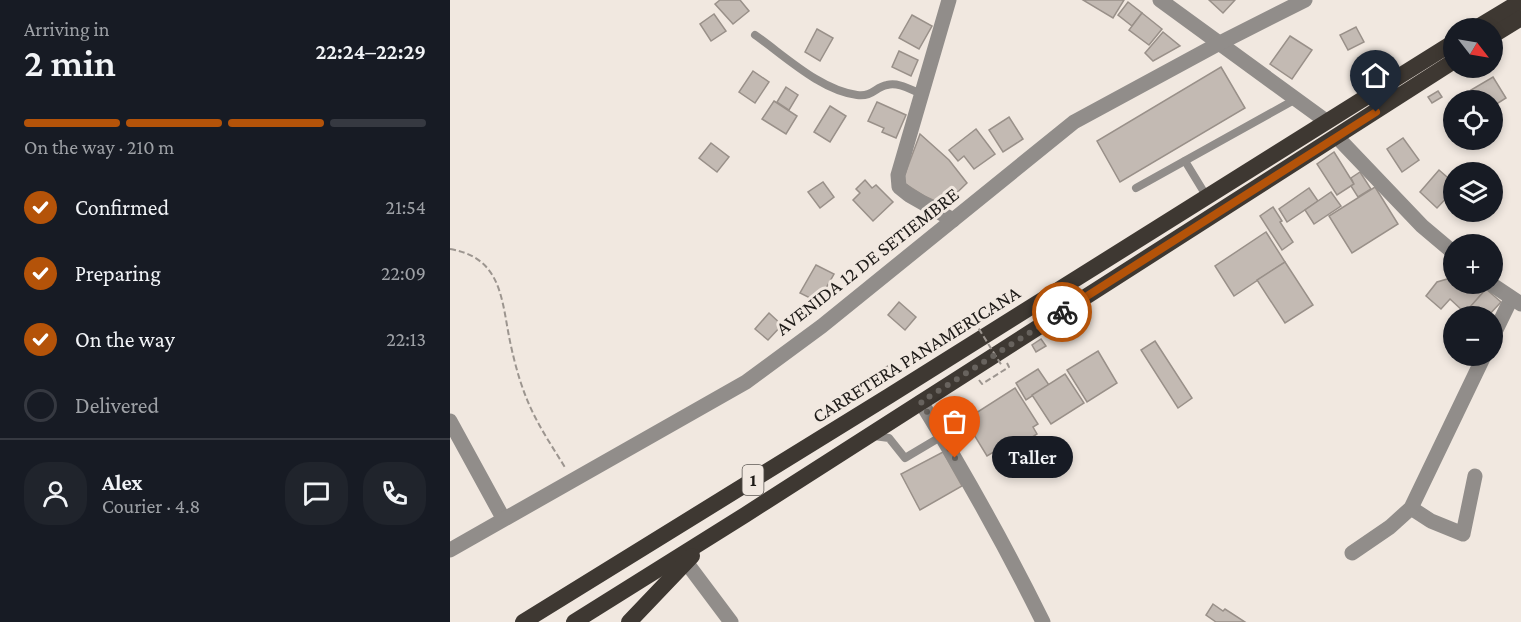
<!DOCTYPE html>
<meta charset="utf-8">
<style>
:root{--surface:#171b24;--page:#20242c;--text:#f1f3f6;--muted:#9ea1a6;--line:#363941;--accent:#b45309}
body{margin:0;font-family:"Crimson Pro",serif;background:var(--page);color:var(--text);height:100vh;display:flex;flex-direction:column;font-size:22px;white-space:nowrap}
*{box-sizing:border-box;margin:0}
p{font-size:20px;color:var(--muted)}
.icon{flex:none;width:33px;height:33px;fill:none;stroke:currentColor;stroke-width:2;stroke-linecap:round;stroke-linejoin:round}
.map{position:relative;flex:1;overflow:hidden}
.sheet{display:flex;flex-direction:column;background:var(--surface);width:450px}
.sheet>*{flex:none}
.needle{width:39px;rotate:121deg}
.controls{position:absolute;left:993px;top:18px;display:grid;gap:12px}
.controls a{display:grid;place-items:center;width:60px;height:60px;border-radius:50%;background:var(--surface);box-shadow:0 3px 9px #0003;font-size:30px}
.pin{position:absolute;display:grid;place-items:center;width:51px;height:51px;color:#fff;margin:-62px -26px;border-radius:50% 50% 50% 0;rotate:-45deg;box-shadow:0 0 6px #0007}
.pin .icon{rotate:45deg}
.courier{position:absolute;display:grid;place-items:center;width:60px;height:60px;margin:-30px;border:4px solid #b45309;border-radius:50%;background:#fff;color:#222;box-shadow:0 2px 8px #0007}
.bubble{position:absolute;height:42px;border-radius:21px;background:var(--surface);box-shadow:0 3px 9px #0003;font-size:20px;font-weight:600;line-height:42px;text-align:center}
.head em{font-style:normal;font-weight:600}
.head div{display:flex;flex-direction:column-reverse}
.head{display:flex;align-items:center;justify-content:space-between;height:102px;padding:0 24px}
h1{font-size:39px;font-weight:600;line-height:45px}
.bar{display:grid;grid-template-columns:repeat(4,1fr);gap:9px 6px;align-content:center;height:72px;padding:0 24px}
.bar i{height:8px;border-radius:4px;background:var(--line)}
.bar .current{background:var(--accent)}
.bar p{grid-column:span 4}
.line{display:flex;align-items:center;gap:15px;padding:0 24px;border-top:2px solid var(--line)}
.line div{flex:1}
.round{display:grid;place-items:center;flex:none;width:63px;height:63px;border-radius:24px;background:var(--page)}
ol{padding:0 24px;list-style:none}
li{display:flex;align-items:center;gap:18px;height:66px}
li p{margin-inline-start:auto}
li .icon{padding:6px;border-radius:50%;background:var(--accent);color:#fff;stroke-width:4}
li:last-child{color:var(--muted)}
li i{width:33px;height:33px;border:3px solid var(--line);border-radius:50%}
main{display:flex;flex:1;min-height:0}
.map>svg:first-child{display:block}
.building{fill:#c3bab3;stroke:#999089;stroke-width:1.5}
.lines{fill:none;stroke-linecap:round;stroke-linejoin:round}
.path{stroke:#9c958f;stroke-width:2;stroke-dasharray:6 3;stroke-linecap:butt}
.service{stroke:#918d8a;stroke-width:8}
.minor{stroke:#918d8a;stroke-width:15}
.tertiary{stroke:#918d8a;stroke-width:15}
.trunk{stroke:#3e3832;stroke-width:16}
.path-bridge{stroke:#9c958f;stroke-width:2;stroke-dasharray:6 3;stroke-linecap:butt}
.done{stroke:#68635e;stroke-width:6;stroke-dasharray:0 10.8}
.route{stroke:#b45309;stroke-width:8}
.labels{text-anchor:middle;stroke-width:6;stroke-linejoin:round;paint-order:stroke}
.shield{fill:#f1e8e0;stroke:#5d5854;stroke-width:1.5}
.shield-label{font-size:18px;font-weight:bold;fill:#1e1b18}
.street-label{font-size:20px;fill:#1e1b18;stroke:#f1e8e0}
</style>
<main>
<section class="sheet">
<div class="head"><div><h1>2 min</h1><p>Arriving in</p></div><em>22:24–22:29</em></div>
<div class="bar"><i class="current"></i><i class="current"></i><i class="current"></i><i></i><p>On the way · 210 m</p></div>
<ol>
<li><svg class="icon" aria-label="check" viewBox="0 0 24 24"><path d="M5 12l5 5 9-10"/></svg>Confirmed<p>21:54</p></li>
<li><svg class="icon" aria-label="check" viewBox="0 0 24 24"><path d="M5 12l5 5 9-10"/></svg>Preparing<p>22:09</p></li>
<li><svg class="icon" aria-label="check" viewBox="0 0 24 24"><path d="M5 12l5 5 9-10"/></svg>On the way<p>22:13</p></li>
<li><i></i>Delivered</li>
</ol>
<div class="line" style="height:108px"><a class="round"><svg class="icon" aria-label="person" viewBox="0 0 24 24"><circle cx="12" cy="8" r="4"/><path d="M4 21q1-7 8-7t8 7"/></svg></a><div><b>Alex</b><p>Courier · 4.8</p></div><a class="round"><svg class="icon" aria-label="chat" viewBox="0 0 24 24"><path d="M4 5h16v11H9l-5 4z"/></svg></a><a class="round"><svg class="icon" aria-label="phone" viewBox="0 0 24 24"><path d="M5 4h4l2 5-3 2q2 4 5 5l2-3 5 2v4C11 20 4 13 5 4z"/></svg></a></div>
</section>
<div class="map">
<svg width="1071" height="622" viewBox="0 0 1071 622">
<rect width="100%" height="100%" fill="#f1e8e0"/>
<g class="building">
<polygon points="270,0 290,0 299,11 283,24 265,4"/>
<polygon points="633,0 674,0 663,18"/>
<polygon points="759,0 785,0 773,13"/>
<polygon points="678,2 692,13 682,26 668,15"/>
<polygon points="692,13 712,29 699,45 679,30"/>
<polygon points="264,14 276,31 261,41 250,24"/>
<polygon points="462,15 482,26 469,49 449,38"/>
<polygon points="906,27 914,42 898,50 890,35"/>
<polygon points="367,29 383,38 370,61 355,52"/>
<polygon points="713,32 730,46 703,61 695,53"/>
<polygon points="840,36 862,50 842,79 820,64"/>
<polygon points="449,51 468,60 461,76 442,67"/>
<polygon points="925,59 929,65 919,71 915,64"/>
<polygon points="771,67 795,108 670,182 647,141"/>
<polygon points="303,71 319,82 305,103 289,92"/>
<polygon points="1043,77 1056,98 1042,107 1042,100 1028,100 1021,90"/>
<polygon points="336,87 348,95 339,110 327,102"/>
<polygon points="988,91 992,97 982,103 978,97"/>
<polygon points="324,101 347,116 336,134 312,119"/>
<polygon points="427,102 456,115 446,138 432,132 434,128 418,121"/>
<polygon points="380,106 396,116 380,142 364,132"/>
<polygon points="559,117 573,139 553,152 539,130"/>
<polygon points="526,129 545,154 524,169 514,156 508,161 499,150"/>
<polygon points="470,134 499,160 517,183 494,205 474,196 452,182"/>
<polygon points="953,138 969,160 952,172 937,149"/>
<polygon points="261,143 279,157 267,172 249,158"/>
<polygon points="884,152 904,184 887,195 867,164"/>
<polygon points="989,170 1004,183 1004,190 987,208 970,192"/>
<polygon points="910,172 921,189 908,197 901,186 904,184 901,178"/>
<polygon points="415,180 422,188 426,185 443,202 423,221 403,200 410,193 406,189"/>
<polygon points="373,182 384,197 370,208 358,192"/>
<polygon points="925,187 948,224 902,253 879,216"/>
<polygon points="859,188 868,201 837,222 829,209"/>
<polygon points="881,192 891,206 864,224 855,210"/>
<polygon points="823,207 832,221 830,222 843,242 832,250 810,216"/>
<polygon points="816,232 835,262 784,296 765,266"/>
<polygon points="835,262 863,305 835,323 807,280"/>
<polygon points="366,265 384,274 368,302 350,293"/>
<polygon points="1004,277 1004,284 1034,284 1038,287 1015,313 1000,299 991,309 976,296 987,282"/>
<polygon points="1036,289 1051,302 1038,316 1012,316"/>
<polygon points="449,302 466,317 455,330 438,315"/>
<polygon points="319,313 332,325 318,340 305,329"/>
<polygon points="591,339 596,346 586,352 582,345"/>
<polygon points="705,341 742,398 728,408 691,350"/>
<polygon points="648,351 667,383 637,402 617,370"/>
<polygon points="441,364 446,372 433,379 428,372"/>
<polygon points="588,369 599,385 576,400 566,383"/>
<polygon points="615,374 634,403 601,424 582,395"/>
<polygon points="565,388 588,424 583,427 587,434 556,454 552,447 537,456 515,420"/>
<polygon points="493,452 512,486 470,510 451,474"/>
<polygon points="763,604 773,611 775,609 795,622 766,622 756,615"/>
</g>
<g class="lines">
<g class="path">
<path d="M0,249c47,8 51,42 58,82 4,22 10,46 18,66 10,26 26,49 40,72"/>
<polyline points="502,340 496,330 530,309 533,315 524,321"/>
<polyline points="529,380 532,384 559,367 557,363"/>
</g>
<g class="service">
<path d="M305,35c30,21 65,55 102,60 16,2 18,-8 30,-10 12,-3 24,5 35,9"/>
<polyline points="735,161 757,197"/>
<polyline points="686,188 846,99"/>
<polyline points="424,436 439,438 455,458 492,436"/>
</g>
<g class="minor">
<polyline points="499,0 448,175 449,187 459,195 503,220"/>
<polyline points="710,0 876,121"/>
<polyline points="1042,338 1061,299"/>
<path d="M471,402c44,72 85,145 122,220"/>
<polyline points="0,421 53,518"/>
<polyline points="961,508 981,521 1013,534 1025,476"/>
<polyline points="0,550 296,382 372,326 624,122 768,44 855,0"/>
<polyline points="902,553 940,527 961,508 1034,356"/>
<polyline points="236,562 281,622"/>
</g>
<g class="tertiary">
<polyline points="887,137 972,226 1004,253"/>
<polyline points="1041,284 1071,304"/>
</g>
<g class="trunk">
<polyline points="1026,28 1071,1"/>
<polyline points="1042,36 1071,18"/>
<polyline points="73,622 439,396 1004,42"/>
<polyline points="124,622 295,515 1004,61"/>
<polyline points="179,622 242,556"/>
</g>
<polyline class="path-bridge" points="524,321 552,366"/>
</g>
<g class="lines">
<polyline class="done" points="505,458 471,402 612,312"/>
<polyline class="route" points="612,312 926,112"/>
</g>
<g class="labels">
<rect class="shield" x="292.5" y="465" width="21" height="30" rx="4.5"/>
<g class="shield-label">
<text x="303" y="486">1</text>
</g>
<g class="street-label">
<text transform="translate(417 261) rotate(-38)" y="7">AVENIDA 12 DE SETIEMBRE</text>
<text transform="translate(466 354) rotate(-32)" y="7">CARRETERA PANAMERICANA</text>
</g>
</g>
</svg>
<div class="controls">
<a><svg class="needle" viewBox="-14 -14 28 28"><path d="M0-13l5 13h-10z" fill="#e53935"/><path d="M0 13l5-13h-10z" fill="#9ea1a6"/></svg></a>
<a><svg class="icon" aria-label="locate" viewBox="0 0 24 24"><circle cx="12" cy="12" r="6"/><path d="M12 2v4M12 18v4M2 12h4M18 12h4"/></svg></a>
<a><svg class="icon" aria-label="layers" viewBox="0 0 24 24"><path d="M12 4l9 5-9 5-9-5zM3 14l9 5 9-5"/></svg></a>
<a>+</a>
<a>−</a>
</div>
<div class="pin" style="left:505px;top:458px;background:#ea580c"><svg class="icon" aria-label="bag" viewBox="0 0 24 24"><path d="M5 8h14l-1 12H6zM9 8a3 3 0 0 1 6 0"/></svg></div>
<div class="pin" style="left:926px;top:112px;background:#1f2937"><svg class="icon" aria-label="home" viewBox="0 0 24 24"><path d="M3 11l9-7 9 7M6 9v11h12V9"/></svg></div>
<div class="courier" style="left:612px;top:312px"><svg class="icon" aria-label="bike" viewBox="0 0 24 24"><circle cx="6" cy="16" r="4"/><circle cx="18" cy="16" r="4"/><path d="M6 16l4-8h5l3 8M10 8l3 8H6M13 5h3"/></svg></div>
<div class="bubble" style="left:542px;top:436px;width:81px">Taller</div>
</div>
</main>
